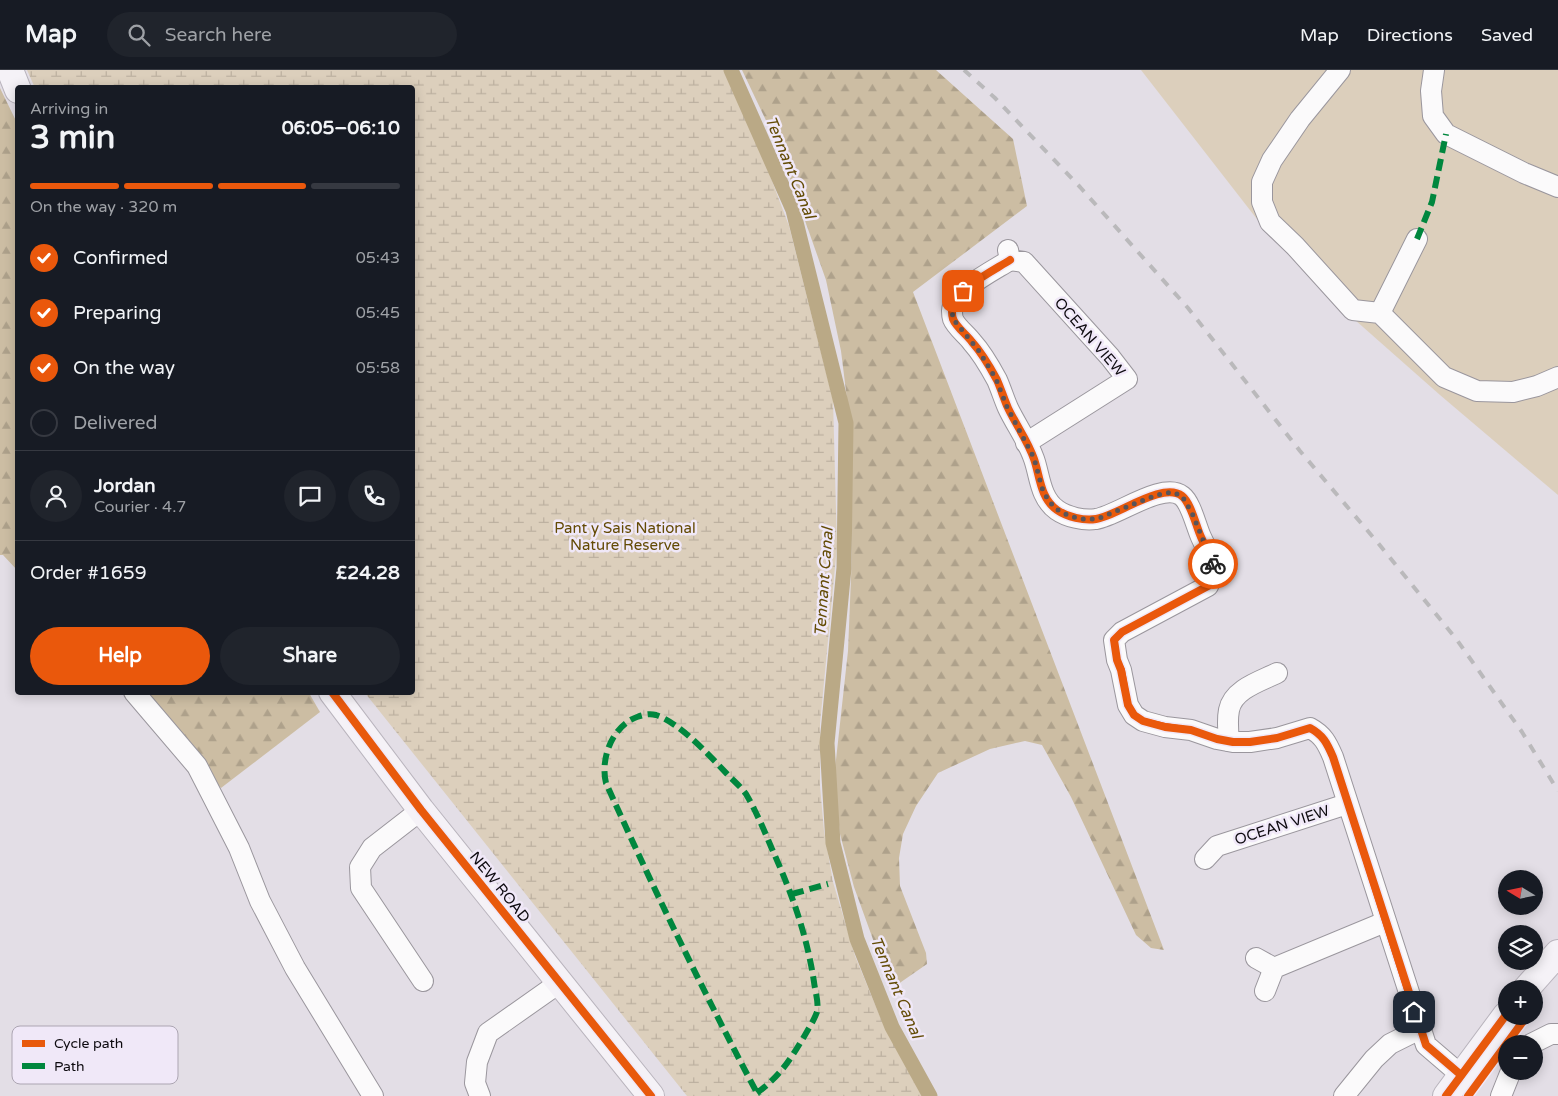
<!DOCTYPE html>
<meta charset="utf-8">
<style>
:root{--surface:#171b24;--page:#20242c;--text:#f1f3f6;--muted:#9ea1a6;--line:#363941;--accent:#ea580c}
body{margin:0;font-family:"Varela Round",sans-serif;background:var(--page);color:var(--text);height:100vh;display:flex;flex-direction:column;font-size:19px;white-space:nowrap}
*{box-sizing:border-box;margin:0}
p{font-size:16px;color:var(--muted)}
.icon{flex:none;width:28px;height:28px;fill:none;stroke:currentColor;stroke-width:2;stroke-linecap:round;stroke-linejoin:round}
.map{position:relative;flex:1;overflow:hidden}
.sheet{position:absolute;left:15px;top:15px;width:400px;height:610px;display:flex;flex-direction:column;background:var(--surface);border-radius:5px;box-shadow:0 2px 12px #0003}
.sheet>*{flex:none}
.needle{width:32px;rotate:280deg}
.buttons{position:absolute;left:1498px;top:800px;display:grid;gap:10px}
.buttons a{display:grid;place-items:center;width:45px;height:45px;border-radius:50%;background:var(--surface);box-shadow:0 2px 12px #0003;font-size:25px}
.pin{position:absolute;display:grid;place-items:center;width:42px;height:42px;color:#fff;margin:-21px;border-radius:10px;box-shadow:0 2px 8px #0006}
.courier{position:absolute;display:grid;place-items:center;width:50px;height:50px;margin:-25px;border:4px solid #ea580c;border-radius:50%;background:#fff;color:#222;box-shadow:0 1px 6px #0007}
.headline em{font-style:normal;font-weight:800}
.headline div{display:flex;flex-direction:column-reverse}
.headline{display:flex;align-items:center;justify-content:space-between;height:85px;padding:0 15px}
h1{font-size:32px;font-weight:800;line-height:38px}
.bar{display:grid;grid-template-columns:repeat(4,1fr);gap:8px 5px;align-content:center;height:60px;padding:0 15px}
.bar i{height:6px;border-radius:4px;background:var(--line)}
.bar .current{background:var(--accent)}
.bar p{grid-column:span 4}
.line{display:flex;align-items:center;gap:12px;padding:0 15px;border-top:1px solid var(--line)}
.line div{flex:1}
.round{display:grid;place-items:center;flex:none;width:52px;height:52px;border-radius:26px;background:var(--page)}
ol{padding:0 15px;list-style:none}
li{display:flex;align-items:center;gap:15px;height:55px}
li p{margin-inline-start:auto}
li .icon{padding:5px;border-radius:50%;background:var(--accent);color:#fff;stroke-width:4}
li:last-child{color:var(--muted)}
li i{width:28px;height:28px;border:2px solid var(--line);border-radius:50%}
.primary-button{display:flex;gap:10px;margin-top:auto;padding:10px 15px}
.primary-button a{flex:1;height:58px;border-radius:30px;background:var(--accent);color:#fff;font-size:20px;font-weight:800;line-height:58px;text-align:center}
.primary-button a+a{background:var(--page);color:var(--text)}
header{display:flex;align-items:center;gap:30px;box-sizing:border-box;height:70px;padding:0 25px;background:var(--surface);border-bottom:1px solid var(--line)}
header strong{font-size:24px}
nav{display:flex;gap:28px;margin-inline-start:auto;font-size:18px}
.search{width:350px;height:45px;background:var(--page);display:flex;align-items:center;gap:12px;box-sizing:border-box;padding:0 18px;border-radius:28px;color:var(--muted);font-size:19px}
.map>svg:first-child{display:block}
.grass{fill:#dccfbc}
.forest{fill:url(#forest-firs)}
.wetland{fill:url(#wetland-marsh)}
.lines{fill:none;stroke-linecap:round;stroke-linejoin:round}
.canal{stroke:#baa986;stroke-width:15}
.minor-casing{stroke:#9a969d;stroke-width:22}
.major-casing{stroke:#b9b4bd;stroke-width:28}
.minor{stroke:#fbfafb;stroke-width:20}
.major{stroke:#f5f2f7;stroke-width:26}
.rail{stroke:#bab9bb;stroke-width:4;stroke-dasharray:9 9;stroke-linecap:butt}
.quiet{stroke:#00873e;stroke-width:6;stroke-dasharray:12 6;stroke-linecap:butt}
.cycleway-casing{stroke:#f0e8f8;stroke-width:11}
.cycleway{stroke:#e8590c;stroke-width:8}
.done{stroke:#58545a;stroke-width:5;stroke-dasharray:0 9}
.route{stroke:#ea580c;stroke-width:6}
.labels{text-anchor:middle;stroke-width:5;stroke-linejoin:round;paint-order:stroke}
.street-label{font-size:15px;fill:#0d0a0f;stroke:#f0e8f8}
.park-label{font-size:15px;fill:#634a04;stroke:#f0e8f8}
.water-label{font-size:16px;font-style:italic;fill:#644c06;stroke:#f0e8f8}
.key{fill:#f0e8f8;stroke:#aca5b2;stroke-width:1}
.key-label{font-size:14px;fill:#0d0a0f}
</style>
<header>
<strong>Map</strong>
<div class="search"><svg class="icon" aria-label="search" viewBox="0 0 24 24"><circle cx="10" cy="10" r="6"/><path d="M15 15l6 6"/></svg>Search here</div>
<nav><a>Map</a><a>Directions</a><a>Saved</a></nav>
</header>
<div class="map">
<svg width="1558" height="1026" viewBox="0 0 1558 1026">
<defs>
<pattern id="forest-firs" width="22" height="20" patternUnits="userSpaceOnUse" patternTransform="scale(1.25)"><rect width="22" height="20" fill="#ccbda3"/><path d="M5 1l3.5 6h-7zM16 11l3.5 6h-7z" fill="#aea18b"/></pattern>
<pattern id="wetland-marsh" width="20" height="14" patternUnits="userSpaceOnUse" patternTransform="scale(1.25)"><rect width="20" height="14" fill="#dccfbc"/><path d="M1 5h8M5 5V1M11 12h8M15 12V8" fill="none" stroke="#bcb0a0"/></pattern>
</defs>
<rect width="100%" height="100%" fill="#e3dee6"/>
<polygon class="grass" points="1141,0 1558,0 1558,425 1440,325 1346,242 1267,162"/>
<g class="forest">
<polygon points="742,0 936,0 1013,69 1027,136 913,222 1164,880 1151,878 1136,865 1071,727 1042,675 1025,671 990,679 938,703 916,736 903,764 899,788 900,816 926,883 927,894 891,919 854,817 840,764 834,708 848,581 852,483 851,361 841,281 826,210 780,80"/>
<polygon points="0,18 18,55 17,500 3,485 0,485"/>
<polygon points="135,623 309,623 320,642 221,718"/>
</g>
<polygon class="wetland" points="27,0 726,0 755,66 789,156 833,330 837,476 820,654 820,716 824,761 833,812 855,886 881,949 922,1026 687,1026 365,623 412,622 412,18 35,18"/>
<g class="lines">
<polyline class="canal" points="731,0 793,140 846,353 844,498 827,673 833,773 857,869 892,957 930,1026"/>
<g class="minor-casing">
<g id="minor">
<polyline points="1340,0 1300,49 1272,90 1262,112 1262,132 1270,152 1295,176 1353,240 1380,243 1444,307 1477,321 1513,322 1537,316 1558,307"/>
<polyline points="1434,0 1431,21 1433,46 1446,64 1524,103 1558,117"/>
<polyline points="1008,180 1010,190 1024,192 1110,287 1127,309 1026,373"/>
<path d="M1010,190c-17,11 -57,30 -58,51 0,3 0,5 1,8 3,8 14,16 19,23 10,11 18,25 25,38 4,9 7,19 11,28 8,17 20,33 26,51 6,17 6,39 23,51 10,7 27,11 39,9 21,-3 67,-38 86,-23 9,7 14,30 19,41 8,18 18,29 7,49l-86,46 -8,8 3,20 4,10 7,35 6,10 9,6 22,6 26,3 26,9 16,3h17l27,-4 33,-10c13,7 17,15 23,29l93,288 35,30"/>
<polyline points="1380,243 1417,169"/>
<polyline points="134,622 197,696 239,778 260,831 295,898 373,1026"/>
<path d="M1229,671c-1,-10 -2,-21 0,-31 4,-21 32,-29 48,-37"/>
<polyline points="421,740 372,778 360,797 361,818 423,911"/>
<polyline points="1205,789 1217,776 1347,734"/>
<polyline points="1256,888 1274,898"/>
<polyline points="1265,921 1274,898 1385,852"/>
<polyline points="1490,967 1506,979"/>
<polyline points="1531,974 1551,964 1558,964"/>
<polyline points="480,1026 475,1013 477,992 488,963 559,913"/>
<polyline points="1344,1026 1374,989 1390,974 1420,959"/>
<polyline points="1501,1026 1511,1001"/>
</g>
</g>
<g class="major-casing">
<g id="major">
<polyline points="10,0 18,20"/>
<polyline points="332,622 421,740 651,1026"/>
<polyline points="1526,919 1558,883"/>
<polyline points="1446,1026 1506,945"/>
</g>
</g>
<use href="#minor" class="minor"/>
<use href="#major" class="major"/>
<polyline class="rail" points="964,0 995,28 1080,117 1188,238 1300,381 1378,473 1457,570 1522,662 1558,721"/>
<g class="quiet">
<polyline points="1417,169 1432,132 1446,64"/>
<polyline points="792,824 828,814"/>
<path d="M757,1023c24,-18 33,-33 48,-58 4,-7 9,-15 12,-23 2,-10 -2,-21 -3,-30 -7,-47 -23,-91 -42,-133 -8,-19 -16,-38 -26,-55 -5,-7 -12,-13 -18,-19 -18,-19 -48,-52 -72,-60 -7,-2 -13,0 -19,2 -25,9 -37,42 -31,66 47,105 97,208 151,310l2,3"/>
</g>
<g class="cycleway-casing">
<g id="cycleway">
<path d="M1010,190c-17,11 -57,30 -58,51 0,3 0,5 1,8 3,8 14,16 19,23 10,11 18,25 25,38 4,9 7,19 11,28 8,17 20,33 26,51 6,17 6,39 23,51 10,7 27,11 39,9 21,-3 67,-38 86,-23 9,7 14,30 19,41 8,18 18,29 7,49l-86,46 -8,8 3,20 4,10 7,35 6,10 9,6 22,6 26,3 26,9 16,3h17l27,-4 33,-10c13,7 17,15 23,29l93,288 35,30"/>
<polyline points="332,622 421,740 651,1026"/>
<polyline points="1446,1026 1506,945"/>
<polyline points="1468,1026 1527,946"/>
</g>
</g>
<use href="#cycleway" class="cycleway"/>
</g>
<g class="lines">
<polyline class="done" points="963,221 956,229 952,240 953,249 979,281 996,309 1007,337 1034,388 1042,418 1048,430 1056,439 1069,446 1083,449 1097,449 1146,429 1161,424 1172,422 1182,426 1192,443 1213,494"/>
<path class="route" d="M1213,494v13l-5,9 -86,46 -8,8 3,20 5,10 6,35 6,10 9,6 22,5 26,4 26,9 16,3h17l27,-4 33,-10c13,7 17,15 23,29l81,255"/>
</g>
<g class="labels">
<g class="street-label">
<text transform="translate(1090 267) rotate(49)" y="5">OCEAN VIEW</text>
<text transform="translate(1282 755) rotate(-18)" y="5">OCEAN VIEW</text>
<text transform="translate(500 817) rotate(51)" y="5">NEW ROAD</text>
</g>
<g class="park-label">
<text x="625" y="463">Pant y Sais National<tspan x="625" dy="17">Nature Reserve</tspan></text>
</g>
<g class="water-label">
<text transform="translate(791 97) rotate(68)" y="6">Tennant Canal</text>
<text transform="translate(823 512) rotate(-86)" y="6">Tennant Canal</text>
<text transform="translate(897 917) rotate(67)" y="6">Tennant Canal</text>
</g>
</g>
<rect x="12" y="956" width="166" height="58" rx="8" class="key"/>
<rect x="22" y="970" width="23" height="7" fill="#e8590c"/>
<rect x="22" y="993" width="23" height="6" fill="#00873e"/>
<g class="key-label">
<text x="54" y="978">Cycle path</text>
<text x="54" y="1001">Path</text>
</g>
</svg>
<div class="buttons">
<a><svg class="needle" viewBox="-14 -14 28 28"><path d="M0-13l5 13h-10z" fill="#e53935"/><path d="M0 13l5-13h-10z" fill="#9ea1a6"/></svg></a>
<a><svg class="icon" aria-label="layers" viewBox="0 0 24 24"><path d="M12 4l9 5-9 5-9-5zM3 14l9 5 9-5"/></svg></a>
<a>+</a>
<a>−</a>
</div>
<div class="pin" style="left:963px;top:221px;background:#ea580c"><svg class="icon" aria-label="bag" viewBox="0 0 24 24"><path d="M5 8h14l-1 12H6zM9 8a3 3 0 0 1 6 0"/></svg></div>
<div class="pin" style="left:1414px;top:942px;background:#1f2937"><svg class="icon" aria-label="home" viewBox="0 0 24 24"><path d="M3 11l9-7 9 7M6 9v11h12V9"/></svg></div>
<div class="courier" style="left:1213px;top:494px"><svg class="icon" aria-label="bike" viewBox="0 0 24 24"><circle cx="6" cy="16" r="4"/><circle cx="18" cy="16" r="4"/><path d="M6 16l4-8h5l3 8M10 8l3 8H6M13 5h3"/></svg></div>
<section class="sheet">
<div class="headline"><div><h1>3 min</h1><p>Arriving in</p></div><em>06:05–06:10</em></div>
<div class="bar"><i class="current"></i><i class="current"></i><i class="current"></i><i></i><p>On the way · 320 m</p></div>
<ol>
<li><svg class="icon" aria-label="check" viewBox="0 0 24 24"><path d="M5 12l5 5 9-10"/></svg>Confirmed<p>05:43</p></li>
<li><svg class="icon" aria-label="check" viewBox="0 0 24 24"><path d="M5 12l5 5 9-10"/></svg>Preparing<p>05:45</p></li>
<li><svg class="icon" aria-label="check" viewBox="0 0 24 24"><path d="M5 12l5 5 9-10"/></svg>On the way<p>05:58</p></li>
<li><i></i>Delivered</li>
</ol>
<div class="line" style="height:90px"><a class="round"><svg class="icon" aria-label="person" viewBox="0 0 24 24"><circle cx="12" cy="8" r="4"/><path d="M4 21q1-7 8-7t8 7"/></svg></a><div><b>Jordan</b><p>Courier · 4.7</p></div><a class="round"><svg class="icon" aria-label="chat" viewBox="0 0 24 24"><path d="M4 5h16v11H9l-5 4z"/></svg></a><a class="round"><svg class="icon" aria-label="phone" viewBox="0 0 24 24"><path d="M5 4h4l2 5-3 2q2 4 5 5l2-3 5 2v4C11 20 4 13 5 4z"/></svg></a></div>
<div class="line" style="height:65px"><div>Order #1659</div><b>£24.28</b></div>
<div class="primary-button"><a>Help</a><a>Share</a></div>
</section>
</div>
